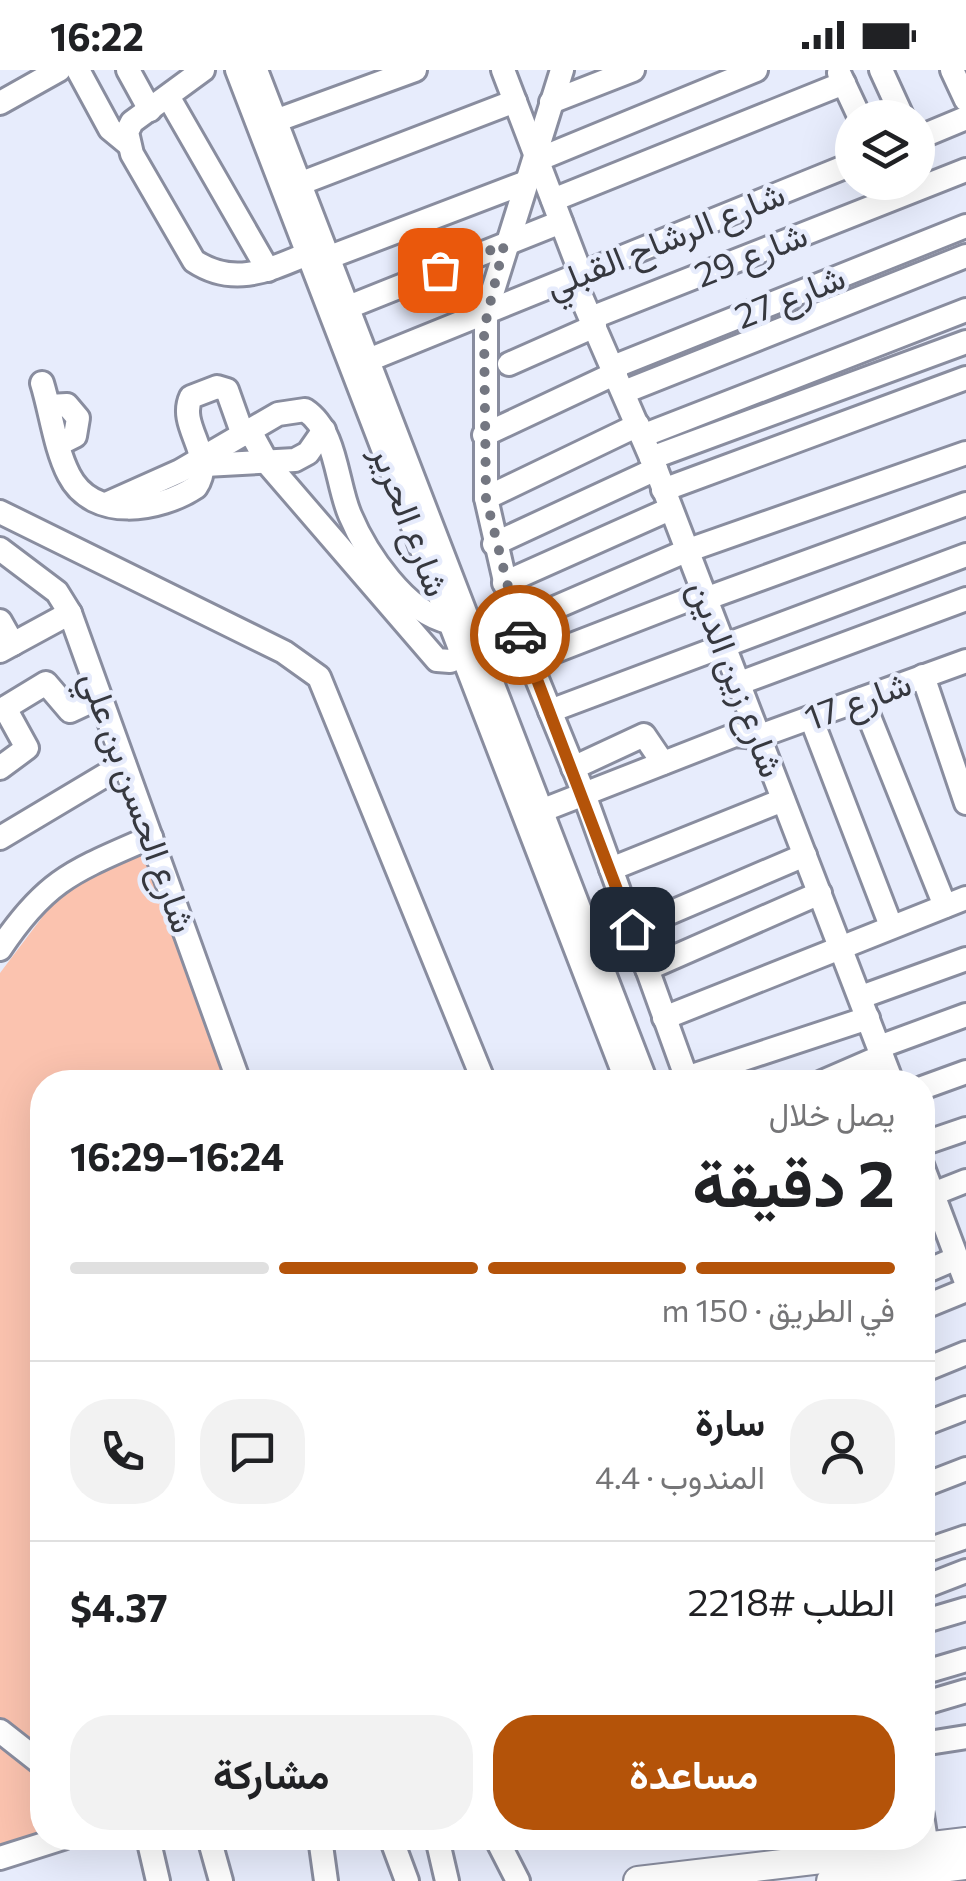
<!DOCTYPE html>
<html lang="ar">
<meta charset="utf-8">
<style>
:root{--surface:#fff;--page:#f2f2f2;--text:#202124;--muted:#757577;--line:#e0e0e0;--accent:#b45309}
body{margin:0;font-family:Commissioner,Vazirmatn,sans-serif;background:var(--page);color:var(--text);direction:rtl;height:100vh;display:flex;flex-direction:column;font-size:38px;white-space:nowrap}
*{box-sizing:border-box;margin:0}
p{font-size:32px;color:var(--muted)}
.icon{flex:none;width:55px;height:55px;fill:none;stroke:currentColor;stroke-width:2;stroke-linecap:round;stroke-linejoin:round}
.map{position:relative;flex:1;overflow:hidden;direction:ltr}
.drawer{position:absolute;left:30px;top:1000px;width:905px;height:780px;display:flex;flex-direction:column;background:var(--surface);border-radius:40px;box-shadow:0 10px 40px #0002;direction:rtl}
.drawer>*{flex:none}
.controls{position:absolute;left:835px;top:30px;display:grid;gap:20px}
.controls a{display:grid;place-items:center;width:100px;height:100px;border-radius:50%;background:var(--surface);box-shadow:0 10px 40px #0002;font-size:50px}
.pin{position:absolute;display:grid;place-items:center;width:85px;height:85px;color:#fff;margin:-42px;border-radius:20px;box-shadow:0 5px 15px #0006}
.courier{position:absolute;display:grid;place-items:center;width:100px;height:100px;margin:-50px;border:8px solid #b45309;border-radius:50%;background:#fff;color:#222;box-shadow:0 2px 12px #0007}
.headline em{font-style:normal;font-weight:700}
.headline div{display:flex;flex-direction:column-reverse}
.headline{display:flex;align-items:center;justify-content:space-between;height:170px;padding:0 40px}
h1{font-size:65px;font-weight:700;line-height:75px}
.bar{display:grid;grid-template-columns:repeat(4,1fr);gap:15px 10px;align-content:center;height:120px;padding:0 40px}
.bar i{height:12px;border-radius:8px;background:var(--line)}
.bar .current{background:var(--accent)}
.bar p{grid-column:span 4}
.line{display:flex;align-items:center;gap:25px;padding:0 40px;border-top:2px solid var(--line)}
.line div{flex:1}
.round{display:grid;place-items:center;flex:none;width:105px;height:105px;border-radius:40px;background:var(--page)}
.button{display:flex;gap:20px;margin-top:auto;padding:20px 40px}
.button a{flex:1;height:115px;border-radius:40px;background:var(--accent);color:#fff;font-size:40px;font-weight:700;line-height:115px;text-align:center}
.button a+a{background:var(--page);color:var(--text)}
.status{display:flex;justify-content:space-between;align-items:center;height:70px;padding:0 50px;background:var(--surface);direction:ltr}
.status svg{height:28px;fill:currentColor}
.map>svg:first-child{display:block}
.green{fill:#fbc3af}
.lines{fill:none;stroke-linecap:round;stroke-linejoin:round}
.minor-casing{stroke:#898d9f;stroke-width:28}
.major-casing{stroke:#898d9f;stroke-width:32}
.minor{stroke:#fff;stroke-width:22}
.major{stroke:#fff;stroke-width:28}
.done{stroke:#747781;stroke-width:10;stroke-dasharray:0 18}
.route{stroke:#b45309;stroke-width:12}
.labels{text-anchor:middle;stroke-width:9;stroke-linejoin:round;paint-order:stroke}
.street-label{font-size:35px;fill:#36383f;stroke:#e7ecfc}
</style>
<div class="status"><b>16:22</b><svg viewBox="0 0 49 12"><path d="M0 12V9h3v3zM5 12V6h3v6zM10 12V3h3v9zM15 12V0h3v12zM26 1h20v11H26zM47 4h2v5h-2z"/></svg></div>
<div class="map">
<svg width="966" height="1811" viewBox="0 0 966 1811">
<rect width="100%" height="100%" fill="#e7ecfc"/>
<polygon class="green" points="151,778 238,1012 42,1012 42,1768 0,1794 0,903 74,805"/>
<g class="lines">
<g class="minor-casing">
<g id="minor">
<polyline points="78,0 110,59 127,73"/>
<polyline points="128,0 150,40"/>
<path d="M203,0l-71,52 -5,10 5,22 62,107c44,29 82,5 126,-12"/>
<polyline points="237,0 627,1012"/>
<polyline points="256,0 646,1012"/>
<polyline points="503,0 581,204"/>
<polyline points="562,0 486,243 486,428 515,555 584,724 688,1012"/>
<polyline points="881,0 903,48"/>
<polyline points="952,0 966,30"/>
<polyline points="839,3 860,48"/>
<polyline points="169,28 268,200"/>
<polyline points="551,32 633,0"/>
<polyline points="0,33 59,0"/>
<polyline points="275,51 415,0"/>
<polyline points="918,68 966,48"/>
<polyline points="537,90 756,0"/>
<polyline points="299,114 515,31"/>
<polyline points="553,130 844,13"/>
<polyline points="327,188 524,113"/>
<polyline points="573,208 656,399 892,1012"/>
<polyline points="346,238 561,152"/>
<polyline points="591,248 966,100"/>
<polyline points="366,291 852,94"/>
<polyline points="509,294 595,256"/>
<polyline points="613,297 966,156"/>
<path d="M42,313c9,29 13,65 27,92 24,47 91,36 127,12 21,-32 -19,-60 -5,-90l26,-10 10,3 16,45"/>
<polyline points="624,322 966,186"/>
<polyline points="49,336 67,335 78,348 75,366 59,374"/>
<polyline points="250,361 268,394 437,590 450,591 475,581"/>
<polyline points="484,365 616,303"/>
<polyline points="642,366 966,240"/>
<polyline points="651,388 966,272"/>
<polyline points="205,395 295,390 308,383 324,360"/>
<polyline points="663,420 966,308"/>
<polyline points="486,428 638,355"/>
<path d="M106,434l74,-33 98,-57 27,-4c32,21 31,73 45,105 16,38 56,98 99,107"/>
<polyline points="0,442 284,582 319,607 484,1012"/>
<polyline points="494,474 656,399"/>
<polyline points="0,479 57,522 70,543 239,1012"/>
<polyline points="504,513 670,439"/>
<polyline points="705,529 966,434"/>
<polyline points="0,551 13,574"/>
<polyline points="515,555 686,481 966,383"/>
<polyline points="0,581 70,543"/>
<polyline points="530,591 703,524"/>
<polyline points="923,606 966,733"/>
<polyline points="737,614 966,529"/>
<polyline points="862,629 945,836"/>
<polyline points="0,641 46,613 70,641 100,627"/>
<polyline points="550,641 966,485"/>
<polyline points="811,648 891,856"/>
<polyline points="0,698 27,678 5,638"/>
<polyline points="573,698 644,665 663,693"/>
<polyline points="528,746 735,665 757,667 966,591"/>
<polyline points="0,768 124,694"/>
<polyline points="611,799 783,730"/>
<polyline points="632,859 805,785"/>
<path d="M0,879c47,-71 76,-79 151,-112"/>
<polyline points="647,899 820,823"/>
<polyline points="861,927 966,889"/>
<polyline points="664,948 966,828"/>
<polyline points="879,977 966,945"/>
<polyline points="686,1008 868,948"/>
<polyline points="822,1012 882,986"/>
<polyline points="922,1018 966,1002"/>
<polyline points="922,1074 966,1059"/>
<polyline points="922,1095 966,1212"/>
<polyline points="933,1124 966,1111"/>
<polyline points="922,1203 957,1188"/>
<polyline points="922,1238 966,1220"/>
<polyline points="922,1301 966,1283"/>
<polyline points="922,1355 966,1338"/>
<polyline points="922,1416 966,1399"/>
<polyline points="922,1482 966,1467"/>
<polyline points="922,1518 966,1501"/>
<polyline points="922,1552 966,1539"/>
<polyline points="922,1603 966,1590"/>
<polyline points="922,1634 966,1621"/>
<polyline points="0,1661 42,1694"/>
<polyline points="922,1674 966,1667"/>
<polyline points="922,1745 929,1791"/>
<polyline points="148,1768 158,1811"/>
<polyline points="209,1768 221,1811"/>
<polyline points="320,1768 326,1811"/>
<polyline points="391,1768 407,1811"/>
<polyline points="437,1768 447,1811"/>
<polyline points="496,1768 518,1811"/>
<polyline points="0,1788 63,1768"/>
</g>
</g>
<g class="major-casing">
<g id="major">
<polyline points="638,1811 966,1772"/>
<polyline points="831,1811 966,1795"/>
</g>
</g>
<use href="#minor" class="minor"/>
<use href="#major" class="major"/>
</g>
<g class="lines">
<polyline class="done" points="440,200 504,175 484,259 486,428 520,565"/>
<polyline class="route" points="520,565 632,859"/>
</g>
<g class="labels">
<g class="street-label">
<text transform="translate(665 170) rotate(-22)" y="12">شارع الرشاح القبلي</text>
<text transform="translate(751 185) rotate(-22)" y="12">شارع 29</text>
<text transform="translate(790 227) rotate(-22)" y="12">شارع 27</text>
<text transform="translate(410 451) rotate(69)" y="12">شارع الحرير</text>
<text transform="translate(736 609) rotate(69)" y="12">شارع زين الدين</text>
<text transform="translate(858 631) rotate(-20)" y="12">شارع 17</text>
<text transform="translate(138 732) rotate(70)" y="12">شارع الحسن بن علي</text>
</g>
</g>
</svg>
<div class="controls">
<a><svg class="icon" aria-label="layers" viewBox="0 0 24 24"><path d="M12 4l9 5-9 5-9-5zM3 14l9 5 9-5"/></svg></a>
</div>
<div class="pin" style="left:440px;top:200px;background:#ea580c"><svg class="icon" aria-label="bag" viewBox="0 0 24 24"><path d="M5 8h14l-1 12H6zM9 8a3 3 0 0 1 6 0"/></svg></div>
<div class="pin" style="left:632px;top:859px;background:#1f2937"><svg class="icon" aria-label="home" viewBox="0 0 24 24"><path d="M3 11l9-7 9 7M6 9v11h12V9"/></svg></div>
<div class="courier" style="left:520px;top:565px"><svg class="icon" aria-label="car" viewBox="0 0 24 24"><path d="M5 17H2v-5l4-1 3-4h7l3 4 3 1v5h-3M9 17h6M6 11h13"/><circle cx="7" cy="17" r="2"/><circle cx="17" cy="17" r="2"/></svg></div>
<section class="drawer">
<div class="headline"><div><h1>2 دقيقة</h1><p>يصل خلال</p></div><em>16:24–16:29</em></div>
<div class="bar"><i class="current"></i><i class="current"></i><i class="current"></i><i></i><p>في الطريق · 150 m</p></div>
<div class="line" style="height:180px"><a class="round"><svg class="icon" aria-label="person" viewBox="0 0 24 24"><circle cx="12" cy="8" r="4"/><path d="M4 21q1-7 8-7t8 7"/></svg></a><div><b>سارة</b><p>المندوب · 4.4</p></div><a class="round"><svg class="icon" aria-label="chat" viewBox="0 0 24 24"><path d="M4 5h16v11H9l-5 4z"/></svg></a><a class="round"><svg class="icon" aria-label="phone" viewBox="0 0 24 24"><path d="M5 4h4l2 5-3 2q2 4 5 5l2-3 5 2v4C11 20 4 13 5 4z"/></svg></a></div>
<div class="line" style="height:130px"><div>الطلب #2218</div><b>$4.37</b></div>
<div class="button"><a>مساعدة</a><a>مشاركة</a></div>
</section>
</div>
